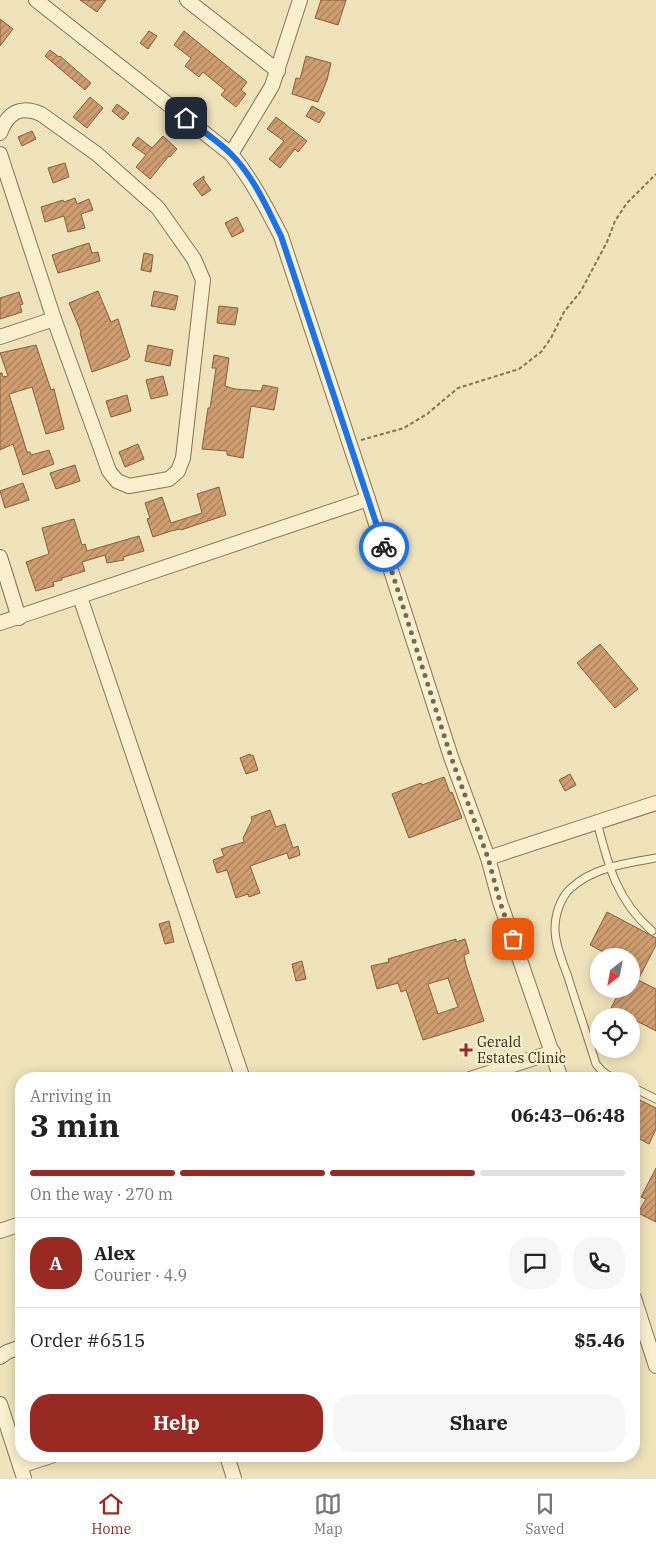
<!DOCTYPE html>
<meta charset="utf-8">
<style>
:root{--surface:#fff;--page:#f6f6f6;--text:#222;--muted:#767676;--line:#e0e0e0;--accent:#982a23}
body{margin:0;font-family:"IBM Plex Serif",serif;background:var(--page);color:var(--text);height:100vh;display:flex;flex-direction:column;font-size:19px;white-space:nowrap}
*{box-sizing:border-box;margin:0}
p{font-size:16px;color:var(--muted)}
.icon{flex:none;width:28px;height:28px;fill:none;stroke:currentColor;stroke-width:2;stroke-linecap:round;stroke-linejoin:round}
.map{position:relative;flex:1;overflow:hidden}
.panel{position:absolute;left:15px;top:1072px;width:625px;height:390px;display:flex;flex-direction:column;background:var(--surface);border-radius:20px;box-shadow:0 2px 12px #0003}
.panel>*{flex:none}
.needle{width:32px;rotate:211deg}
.buttons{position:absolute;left:590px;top:948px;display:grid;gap:10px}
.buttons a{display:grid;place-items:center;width:50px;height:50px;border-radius:50%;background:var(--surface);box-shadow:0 2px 12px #0003;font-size:25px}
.pin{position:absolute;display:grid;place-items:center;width:42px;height:42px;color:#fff;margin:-21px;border-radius:10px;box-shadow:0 2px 8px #0006}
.courier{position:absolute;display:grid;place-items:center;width:50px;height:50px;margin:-25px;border:4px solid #1a73e8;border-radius:50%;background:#fff;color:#222;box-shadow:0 1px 6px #0007}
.headline em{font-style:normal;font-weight:700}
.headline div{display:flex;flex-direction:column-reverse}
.headline{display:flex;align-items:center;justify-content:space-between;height:85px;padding:0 15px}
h1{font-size:32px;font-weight:700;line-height:38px}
.bar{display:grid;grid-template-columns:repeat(4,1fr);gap:8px 5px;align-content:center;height:60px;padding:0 15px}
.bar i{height:6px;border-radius:4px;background:var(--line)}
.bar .active{background:var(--accent)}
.bar p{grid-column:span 4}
.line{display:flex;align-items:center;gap:12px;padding:0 15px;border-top:1px solid var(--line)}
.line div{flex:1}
.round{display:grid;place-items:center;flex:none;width:52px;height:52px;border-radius:20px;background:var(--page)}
.primary-button{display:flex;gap:10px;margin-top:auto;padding:10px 15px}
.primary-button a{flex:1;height:58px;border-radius:20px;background:var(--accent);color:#fff;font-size:20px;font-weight:700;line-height:58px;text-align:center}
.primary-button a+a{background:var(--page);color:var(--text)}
.tab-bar{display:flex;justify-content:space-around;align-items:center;height:70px;border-top:1px solid var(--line);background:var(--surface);font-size:14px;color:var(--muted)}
.tab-bar a{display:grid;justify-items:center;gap:2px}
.tab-bar .active{color:var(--accent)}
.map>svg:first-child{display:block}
.building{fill:url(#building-hatch);stroke:#875e3a;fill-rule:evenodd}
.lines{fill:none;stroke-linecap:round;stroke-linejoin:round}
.service-casing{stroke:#877355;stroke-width:9}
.minor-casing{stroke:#877355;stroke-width:16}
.path{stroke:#877355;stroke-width:2;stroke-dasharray:4 2.5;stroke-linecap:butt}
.service{stroke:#faf0cf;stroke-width:7}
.minor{stroke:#faf0cf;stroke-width:14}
.done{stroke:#766a52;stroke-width:5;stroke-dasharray:0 9}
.route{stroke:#1a73e8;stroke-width:6}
.poi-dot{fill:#982a23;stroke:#f6edcb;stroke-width:2}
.labels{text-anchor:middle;stroke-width:4.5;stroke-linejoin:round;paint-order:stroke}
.poi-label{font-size:14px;fill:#35291a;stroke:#f6edcb;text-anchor:start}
</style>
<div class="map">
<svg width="656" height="1478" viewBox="0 0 656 1478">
<defs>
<pattern id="building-hatch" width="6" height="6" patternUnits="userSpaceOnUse" patternTransform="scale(1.25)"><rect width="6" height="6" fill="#cf9e70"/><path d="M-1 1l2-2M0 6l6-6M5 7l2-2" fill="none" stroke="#a9815b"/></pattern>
</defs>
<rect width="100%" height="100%" fill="#efe3bb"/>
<g class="building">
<polygon points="80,0 106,0 97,12"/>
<polygon points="321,0 346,0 338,25 315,18"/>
<polygon points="0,19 13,29 0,46"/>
<polygon points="149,31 157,36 148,49 140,43"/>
<polygon points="184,31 247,82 241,90 246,94 236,107 221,95 225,90 203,72 199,77 185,66 191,58 174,45"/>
<polygon points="50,50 59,57 60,56 91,83 85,90 45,56"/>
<polygon points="306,56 331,63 327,80 318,102 292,94 296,78 300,79"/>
<polygon points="90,97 103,108 87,128 73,117"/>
<polygon points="117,104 129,113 123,120 112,111"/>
<polygon points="312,106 325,113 319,123 306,116"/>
<polygon points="276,117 307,141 298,152 295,149 280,168 269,159 284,141 267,129"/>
<polygon points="32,131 36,139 22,146 18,137"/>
<polygon points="163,136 177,149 170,157 169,156 150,179 136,167 146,155 132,145 138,137 152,148"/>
<polygon points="65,163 69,177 53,183 48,168"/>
<polygon points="204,176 204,180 211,190 202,196 193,184"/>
<polygon points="75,198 77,204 89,199 93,210 81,214 85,228 68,232 64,216 45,222 41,207 63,200 64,202"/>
<polygon points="237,217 244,231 232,237 225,223"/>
<polygon points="89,243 92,253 98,252 100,261 58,273 52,255"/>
<polygon points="144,253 153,255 151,272 141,270"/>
<polygon points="98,291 111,322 118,319 130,357 128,357 128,359 92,372 80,333 81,332 69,303"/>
<polygon points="154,291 178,296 175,310 151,306"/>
<polygon points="19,292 23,304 20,305 22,312 0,319 0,298"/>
<polygon points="219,306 238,308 235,325 217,323"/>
<polygon points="36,345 51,390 54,389 64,429 46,434 32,387 9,394 27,452 30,452 31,455 49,450 54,464 23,475 13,444 0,450 0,373 2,373 3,377 8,376 0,353"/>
<polygon points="148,345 173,350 170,366 145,361"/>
<polygon points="214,355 229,358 225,386 235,389 261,391 263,385 278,388 274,410 251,406 243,458 227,455 227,451 202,449 208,408 210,408 216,368 212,368"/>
<polygon points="163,376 168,395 151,399 146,380"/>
<polygon points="127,395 131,411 111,417 106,401"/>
<polygon points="138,444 144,459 125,467 119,452"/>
<polygon points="75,465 80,481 56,489 50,473"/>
<polygon points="23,483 29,500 5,508 0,491"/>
<polygon points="219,487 226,515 181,530 180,529 171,531 153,537 147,519 150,518 145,503 162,497 171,523 202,513 197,494"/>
<polygon points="74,519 82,545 85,544 87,551 139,536 144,551 123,557 124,560 107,563 105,555 82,562 85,571 62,578 62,580 53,582 54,586 36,591 26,562 49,554 42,528"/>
<polygon points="600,644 638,689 615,708 577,663"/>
<polygon points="250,754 251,756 253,755 258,770 246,774 240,758"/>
<polygon points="570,774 576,785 565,791 559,780"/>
<polygon points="444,777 450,793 452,792 462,818 409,838 392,794 421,783 422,785"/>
<polygon points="270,810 276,827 285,824 293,848 298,846 300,855 289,859 287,853 250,866 260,893 249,897 248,894 236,898 227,870 217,873 213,860 224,856 221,849 244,842 243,838 252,820 251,817"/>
<polygon points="607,912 656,938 656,945 638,980 656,989 656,1031 631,1018 631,1016 628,1016 611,1008 621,989 631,989 631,956 611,956 590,945"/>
<polygon points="169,921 174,942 165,944 159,924"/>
<path d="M456,939v3l9,-3 4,14 -5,2 2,10 18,56 -61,19 -17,-50 -5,2 -3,-9 -21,6 -6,-23 18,-4 -1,-3zM448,978l10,29 -20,7 -10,-30z"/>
<polygon points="302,961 306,979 296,981 292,964"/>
<polygon points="634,1097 656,1108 656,1129 649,1144 634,1136"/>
<polygon points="656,1168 656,1222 638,1213 646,1199 641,1197"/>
</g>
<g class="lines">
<g class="service-casing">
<g id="service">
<path d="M597,822c11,43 20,79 55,109"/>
<path d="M614,1079l-12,-8 -6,-7c-9,-29 -19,-58 -28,-87 -5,-14 -13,-32 -13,-48 0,-14 5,-31 16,-41 23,-21 56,-25 85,-30"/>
<polyline points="634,1088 656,1099"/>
</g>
</g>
<g class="minor-casing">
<g id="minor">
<path d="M36,0l195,154c21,26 35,53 50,82l87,263 83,258 37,101 12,44 61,177"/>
<polyline points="187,0 278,71"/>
<path d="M0,133c8,-21 21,-28 41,-19l56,40 61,54 36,51 9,21 -20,178 -5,13 -9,8 -40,7 -12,-5 -8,-10 -55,-152 -54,-165"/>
<polyline points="231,154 272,86 300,0"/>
<polyline points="0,337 54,319"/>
<polyline points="0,557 19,618"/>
<polyline points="80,597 243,1079"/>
<polyline points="0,623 368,499"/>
<polyline points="488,858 656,803"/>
<polyline points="470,1079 553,1052"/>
<polyline points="0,1231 21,1224"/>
<polyline points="634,1298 656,1366"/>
<polyline points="0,1357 7,1352 21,1347"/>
<polyline points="0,1404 24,1478"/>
<polyline points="227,1456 234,1478"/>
<polyline points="20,1466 51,1456"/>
</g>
</g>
<polyline class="path" points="361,440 404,428 427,414 458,388 519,369 541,352 551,338 564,312 581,291 607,242 615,221 627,203 656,174"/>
<use href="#service" class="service"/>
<use href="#minor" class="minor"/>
</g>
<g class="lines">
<polyline class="done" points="384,547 451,757 488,858 500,902 513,939"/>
<path class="route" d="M186,118c15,12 32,23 45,36 23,23 36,54 50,82l103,311"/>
</g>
<path class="poi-dot" d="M463.5 1042.5h5v5h5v5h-5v5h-5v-5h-5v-5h5z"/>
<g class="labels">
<g class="poi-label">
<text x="477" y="1047">Gerald<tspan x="477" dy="16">Estates Clinic</tspan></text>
</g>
</g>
</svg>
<div class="buttons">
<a><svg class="needle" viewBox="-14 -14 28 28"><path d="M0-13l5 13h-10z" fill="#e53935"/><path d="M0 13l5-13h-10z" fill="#767676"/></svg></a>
<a><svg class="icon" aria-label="locate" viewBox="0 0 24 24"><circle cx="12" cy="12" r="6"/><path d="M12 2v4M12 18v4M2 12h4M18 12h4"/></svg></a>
</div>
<div class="pin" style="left:513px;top:939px;background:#ea580c"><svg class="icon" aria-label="bag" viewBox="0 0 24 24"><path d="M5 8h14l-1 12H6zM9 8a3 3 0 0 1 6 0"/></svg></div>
<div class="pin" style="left:186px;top:118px;background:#1f2937"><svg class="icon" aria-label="home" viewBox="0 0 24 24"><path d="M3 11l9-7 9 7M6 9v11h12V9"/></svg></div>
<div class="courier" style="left:384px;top:547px"><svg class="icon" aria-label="bike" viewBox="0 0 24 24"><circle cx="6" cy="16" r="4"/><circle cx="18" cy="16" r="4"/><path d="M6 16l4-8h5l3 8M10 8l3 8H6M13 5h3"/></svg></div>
<section class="panel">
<div class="headline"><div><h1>3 min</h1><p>Arriving in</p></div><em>06:43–06:48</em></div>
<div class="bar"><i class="active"></i><i class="active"></i><i class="active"></i><i></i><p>On the way · 270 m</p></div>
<div class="line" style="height:90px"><b class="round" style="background:var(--accent);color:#fff">A</b><div><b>Alex</b><p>Courier · 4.9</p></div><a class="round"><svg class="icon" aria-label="chat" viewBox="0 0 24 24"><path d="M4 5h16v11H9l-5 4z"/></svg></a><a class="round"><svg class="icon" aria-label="phone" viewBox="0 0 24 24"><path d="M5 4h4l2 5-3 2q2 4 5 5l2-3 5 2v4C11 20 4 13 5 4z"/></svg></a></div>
<div class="line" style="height:65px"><div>Order #6515</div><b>$5.46</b></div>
<div class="primary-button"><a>Help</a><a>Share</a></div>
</section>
</div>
<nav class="tab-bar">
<a class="active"><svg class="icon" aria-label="home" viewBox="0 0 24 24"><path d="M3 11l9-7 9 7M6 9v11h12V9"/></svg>Home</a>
<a><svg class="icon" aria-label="map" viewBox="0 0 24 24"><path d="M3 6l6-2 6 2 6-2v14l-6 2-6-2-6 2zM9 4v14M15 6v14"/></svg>Map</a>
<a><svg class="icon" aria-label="saved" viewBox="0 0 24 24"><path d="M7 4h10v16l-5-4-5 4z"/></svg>Saved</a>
</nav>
